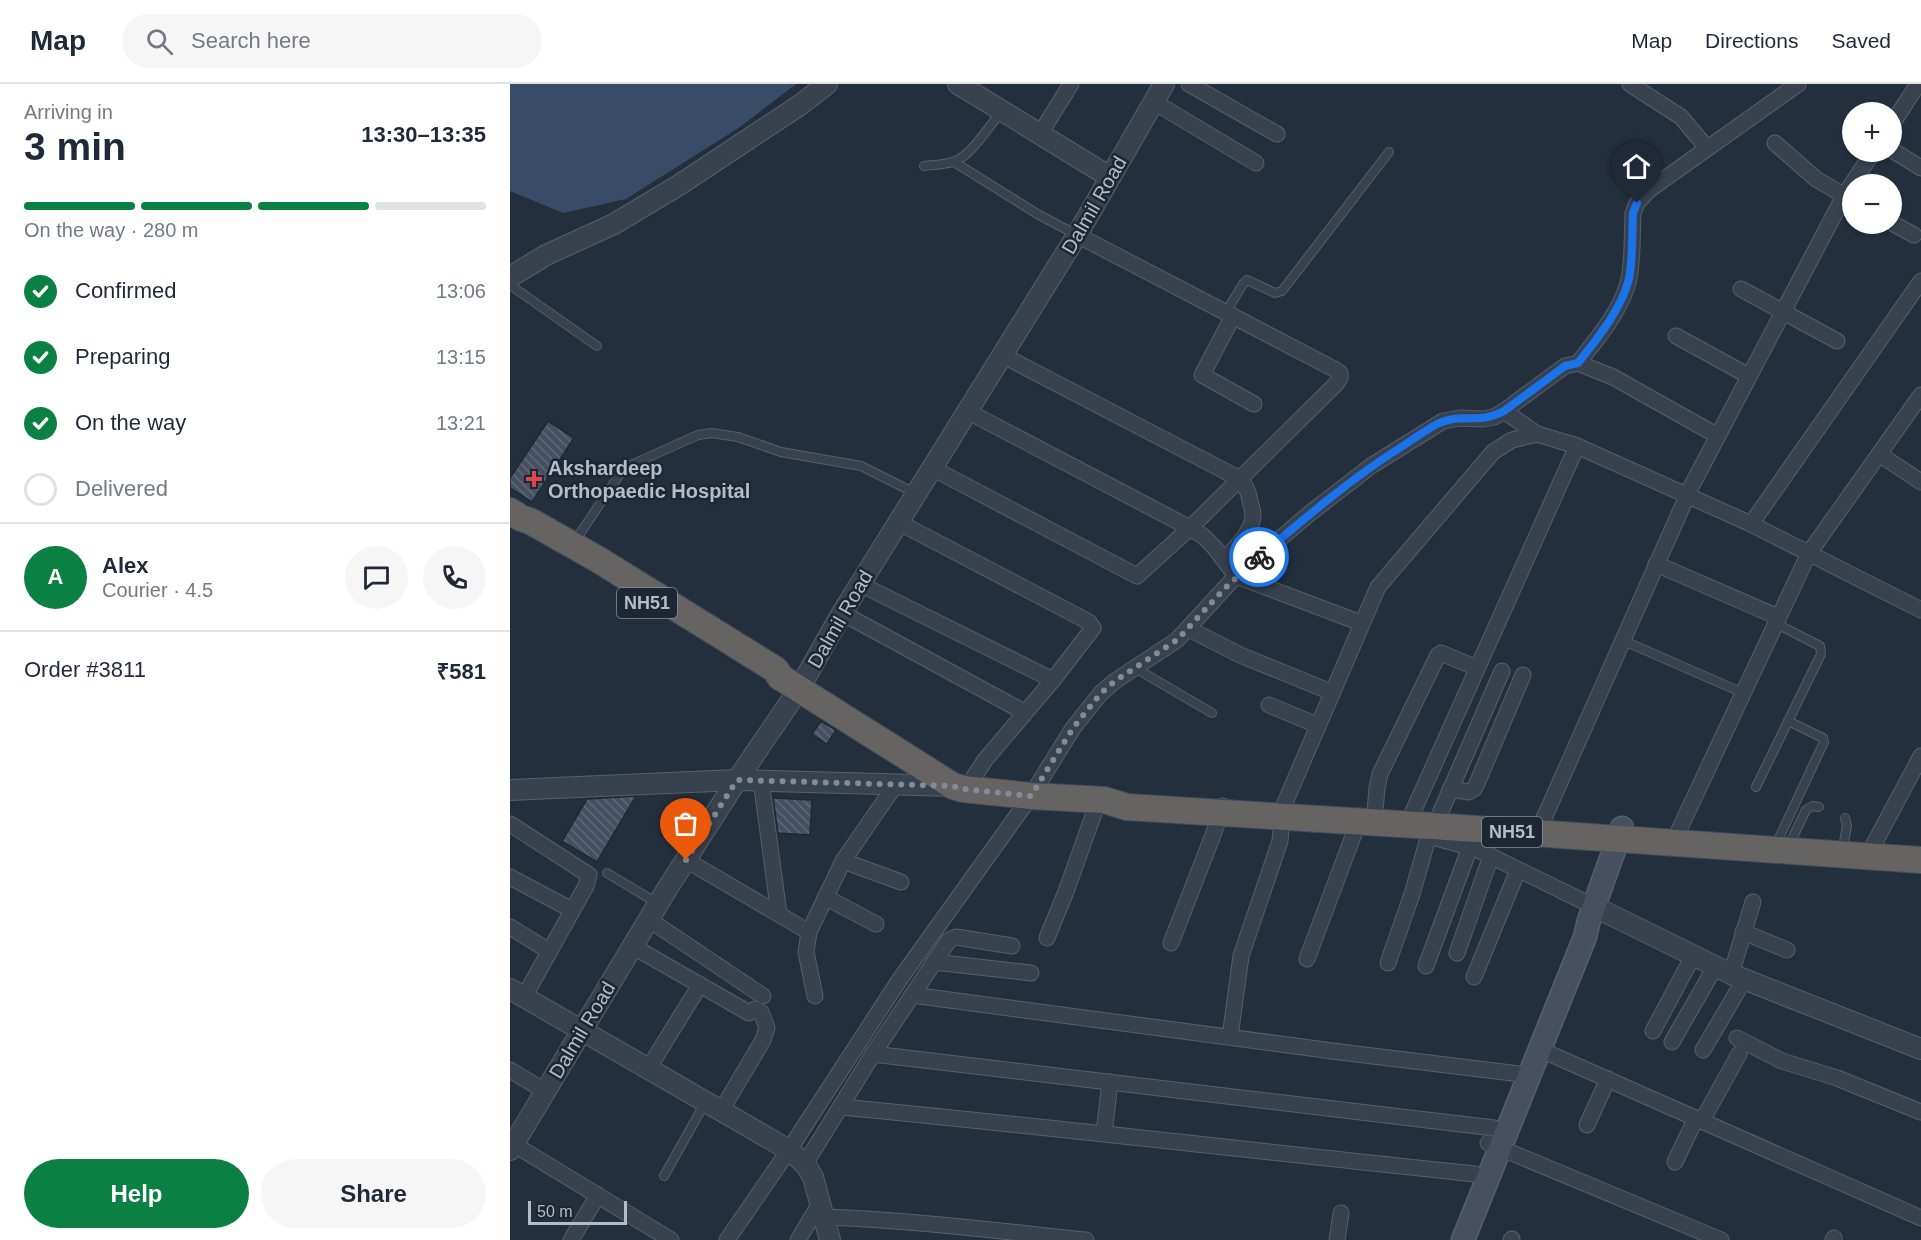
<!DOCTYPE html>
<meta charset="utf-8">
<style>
:root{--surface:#fff;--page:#f6f6f7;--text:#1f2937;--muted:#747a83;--line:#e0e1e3;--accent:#0b8043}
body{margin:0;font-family:Helvetica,sans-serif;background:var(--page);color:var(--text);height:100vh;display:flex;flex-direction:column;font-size:22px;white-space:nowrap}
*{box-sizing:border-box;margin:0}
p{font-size:20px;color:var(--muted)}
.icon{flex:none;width:33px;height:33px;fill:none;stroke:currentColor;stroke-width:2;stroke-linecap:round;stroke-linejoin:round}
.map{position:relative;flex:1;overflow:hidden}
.side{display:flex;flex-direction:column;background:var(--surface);width:510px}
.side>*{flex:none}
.buttons{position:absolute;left:1332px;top:18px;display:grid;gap:12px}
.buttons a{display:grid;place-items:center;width:60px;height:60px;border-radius:50%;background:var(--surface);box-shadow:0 2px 4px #0004;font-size:30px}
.scale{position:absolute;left:18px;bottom:15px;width:99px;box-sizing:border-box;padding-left:6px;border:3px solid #b4bcc9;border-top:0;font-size:16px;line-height:21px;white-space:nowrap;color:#b4bcc9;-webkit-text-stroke:4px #1d2633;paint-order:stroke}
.pin{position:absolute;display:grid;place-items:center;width:51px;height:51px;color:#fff;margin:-62px -26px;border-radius:50% 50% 50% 0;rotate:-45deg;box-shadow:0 0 6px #0007}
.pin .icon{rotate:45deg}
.courier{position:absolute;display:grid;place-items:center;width:60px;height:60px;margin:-30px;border:4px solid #1a73e8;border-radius:50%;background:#fff;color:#222;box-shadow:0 2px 8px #0007}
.summary em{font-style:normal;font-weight:700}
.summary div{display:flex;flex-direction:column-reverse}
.summary{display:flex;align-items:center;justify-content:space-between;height:102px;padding:0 24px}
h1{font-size:39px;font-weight:700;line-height:45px}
.bar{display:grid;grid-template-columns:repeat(4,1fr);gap:9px 6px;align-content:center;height:72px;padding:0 24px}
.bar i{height:8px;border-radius:4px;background:var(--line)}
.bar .active{background:var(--accent)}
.bar p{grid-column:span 4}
.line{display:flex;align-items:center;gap:15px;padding:0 24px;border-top:2px solid var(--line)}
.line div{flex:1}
.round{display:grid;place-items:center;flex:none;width:63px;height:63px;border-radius:32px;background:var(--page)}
ol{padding:0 24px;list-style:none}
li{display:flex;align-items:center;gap:18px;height:66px}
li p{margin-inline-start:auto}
li .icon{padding:6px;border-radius:50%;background:var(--accent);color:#fff;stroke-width:4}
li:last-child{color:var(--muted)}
li i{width:33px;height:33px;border:3px solid var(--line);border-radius:50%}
.primary-button{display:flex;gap:12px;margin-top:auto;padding:12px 24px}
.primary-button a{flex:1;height:69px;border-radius:36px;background:var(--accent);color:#fff;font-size:24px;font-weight:700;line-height:69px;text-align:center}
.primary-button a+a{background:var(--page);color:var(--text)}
header{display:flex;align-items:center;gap:36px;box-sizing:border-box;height:84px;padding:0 30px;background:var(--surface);border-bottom:2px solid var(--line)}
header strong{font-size:28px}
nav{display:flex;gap:33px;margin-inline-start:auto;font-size:21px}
.search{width:420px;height:54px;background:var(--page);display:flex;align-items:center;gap:15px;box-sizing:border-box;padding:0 21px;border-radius:33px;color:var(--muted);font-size:22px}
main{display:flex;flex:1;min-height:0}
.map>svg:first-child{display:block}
.water{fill:#394c67}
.building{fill:url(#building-back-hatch);stroke:#1f2835;stroke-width:1.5}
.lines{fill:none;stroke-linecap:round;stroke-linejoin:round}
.service-casing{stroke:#565f6c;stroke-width:10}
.minor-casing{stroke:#565f6c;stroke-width:17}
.tertiary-casing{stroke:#565f6c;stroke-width:22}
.secondary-casing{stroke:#565f6c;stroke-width:25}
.trunk-casing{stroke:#434c59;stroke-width:28}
.service{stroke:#38414e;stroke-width:8}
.minor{stroke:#38414e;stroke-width:15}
.tertiary{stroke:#38414e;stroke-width:20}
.secondary{stroke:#465061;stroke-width:22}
.trunk{stroke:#656462;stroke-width:26}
.done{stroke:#828b98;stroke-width:6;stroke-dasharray:0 10.8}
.route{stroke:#1a73e8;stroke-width:8}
.health-dot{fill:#e0444e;stroke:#1d2633;stroke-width:2}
.labels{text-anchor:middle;stroke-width:5;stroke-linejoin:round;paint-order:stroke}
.shield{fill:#1d2633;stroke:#878f9c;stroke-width:1.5}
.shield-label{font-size:18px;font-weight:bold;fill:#b4bcc9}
.street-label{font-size:20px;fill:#b4bcc9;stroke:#1d2633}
.poi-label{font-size:20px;font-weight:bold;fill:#b4bcc9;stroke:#1d2633;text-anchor:start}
</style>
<header>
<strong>Map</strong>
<div class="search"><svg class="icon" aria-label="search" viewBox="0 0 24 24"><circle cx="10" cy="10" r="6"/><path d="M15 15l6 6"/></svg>Search here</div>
<nav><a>Map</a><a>Directions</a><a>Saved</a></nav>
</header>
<main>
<section class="side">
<div class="summary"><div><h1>3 min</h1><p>Arriving in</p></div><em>13:30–13:35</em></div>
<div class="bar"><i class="active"></i><i class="active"></i><i class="active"></i><i></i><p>On the way · 280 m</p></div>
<ol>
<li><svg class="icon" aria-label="check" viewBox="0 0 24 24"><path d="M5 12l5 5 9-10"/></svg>Confirmed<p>13:06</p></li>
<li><svg class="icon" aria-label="check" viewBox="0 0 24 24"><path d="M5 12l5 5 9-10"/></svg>Preparing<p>13:15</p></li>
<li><svg class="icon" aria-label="check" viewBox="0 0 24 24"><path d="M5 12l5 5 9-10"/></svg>On the way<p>13:21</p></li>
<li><i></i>Delivered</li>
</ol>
<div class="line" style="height:108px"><b class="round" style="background:var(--accent);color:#fff">A</b><div><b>Alex</b><p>Courier · 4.5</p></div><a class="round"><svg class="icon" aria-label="chat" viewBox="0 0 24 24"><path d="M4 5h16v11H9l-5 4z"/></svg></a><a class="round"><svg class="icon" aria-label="phone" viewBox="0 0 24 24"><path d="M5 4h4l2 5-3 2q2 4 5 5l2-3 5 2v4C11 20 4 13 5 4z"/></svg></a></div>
<div class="line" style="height:78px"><div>Order #3811</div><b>₹581</b></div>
<div class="primary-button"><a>Help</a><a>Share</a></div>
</section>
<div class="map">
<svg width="1411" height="1156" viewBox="0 0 1411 1156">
<defs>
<pattern id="building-back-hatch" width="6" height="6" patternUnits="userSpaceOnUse" patternTransform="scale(1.5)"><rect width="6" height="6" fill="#455162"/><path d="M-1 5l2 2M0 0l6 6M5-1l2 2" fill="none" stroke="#5d6877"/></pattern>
</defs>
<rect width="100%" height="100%" fill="#242f3e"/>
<polygon class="water" points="0,0 286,0 230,43 116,115 53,129 0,107"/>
<g class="building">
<polygon points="38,337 64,354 22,418 0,404 0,394"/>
<polygon points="311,637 326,646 317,660 302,650"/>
<polygon points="126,712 87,778 52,757 77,715"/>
<polygon points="263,714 302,716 300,751 268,749"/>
</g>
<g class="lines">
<g class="service-casing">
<g id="service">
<polyline points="444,78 529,131 567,151"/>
<path d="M414,82c9,-1 19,-1 28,-4 18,-4 37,-36 49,-50"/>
<polyline points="0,201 87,262"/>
<polyline points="716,228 733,200 737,196 765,209 772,207 879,68"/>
<polyline points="65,457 110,390 121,381 188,351 202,349 228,353 271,368 351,382 405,409"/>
<polyline points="1112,556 1233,609"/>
<polyline points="625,584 702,629"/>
<polyline points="1246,703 1311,570 1310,562 1265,539"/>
<polyline points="1270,752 1314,658 1313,654 1278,637"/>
<polyline points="1283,753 1296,726 1303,722 1309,723"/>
<polyline points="1334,758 1337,742 1335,734"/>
<polyline points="97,789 147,819"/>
<polyline points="154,1092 195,1019"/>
</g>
</g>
<g class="minor-casing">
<g id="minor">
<polyline points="679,0 767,50"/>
<polyline points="1120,0 1171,33 1197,64"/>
<polyline points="644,18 746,79"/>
<polyline points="1382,40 1408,0"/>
<polyline points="530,50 561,0"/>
<polyline points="1265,59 1306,95 1342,116"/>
<polyline points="1382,66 1411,84"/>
<polyline points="1382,139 1404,151"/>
<polyline points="1231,205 1327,257"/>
<polyline points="723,232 692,291 744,320"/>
<polyline points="1166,252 1239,292"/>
<path d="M492,271l238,124c6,7 9,13 10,22 1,4 3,10 3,14 -1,18 -18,33 -29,45"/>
<path d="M1068,279c19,-24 44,-53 51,-84 4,-21 3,-45 4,-66l4,-10 12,-13 149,-106"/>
<polyline points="457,327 680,444 693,452 704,463 726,492 851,539"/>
<polyline points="994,327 1027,350"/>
<polyline points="1369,370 1411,398"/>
<polyline points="422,384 627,492 680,444 826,300 830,294 830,289 826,286 567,151"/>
<polyline points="388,438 579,538 583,544 543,596 475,676 456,705"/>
<polyline points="1241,440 1411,197"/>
<polyline points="1146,480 1268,533"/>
<polyline points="350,500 543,596"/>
<polyline points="332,529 514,628"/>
<polyline points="679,545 730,571 821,608"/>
<polyline points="759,621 807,641"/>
<polyline points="251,696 269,830"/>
<polyline points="940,705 959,708 965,704 1013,591"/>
<polyline points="774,721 868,503 983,368 1002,356 1027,350 1067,362 1241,440 1411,526"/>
<polyline points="865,728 867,704 870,690 928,571 931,569 967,584"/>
<polyline points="902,730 1067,362"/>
<polyline points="929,732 992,587"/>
<polyline points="0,740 79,791 76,802 14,913"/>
<polyline points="1169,746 1299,469 1411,311"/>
<polyline points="1027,750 1181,403 1334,112 1363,68"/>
<polyline points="919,752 966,765 1085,823"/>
<polyline points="1364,760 1411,672"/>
<polyline points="176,776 299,848"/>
<polyline points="333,777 391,798"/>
<polyline points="0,793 62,826"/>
<polyline points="315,813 366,840"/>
<polyline points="138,835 253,912"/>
<polyline points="0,843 39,867"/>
<polyline points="1233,848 1277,866"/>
<polyline points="537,854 557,805 589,715"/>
<polyline points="661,859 703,751 713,722"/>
<polyline points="122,862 239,929"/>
<polyline points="947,869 981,772"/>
<polyline points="797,875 848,739"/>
<polyline points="424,878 521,889"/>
<polyline points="878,879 902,810 921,744"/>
<polyline points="916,882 960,763"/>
<polyline points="1221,890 1243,818"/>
<polyline points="964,893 1008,786"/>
<polyline points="402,911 830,968 1018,991"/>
<polyline points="305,912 296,868 299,848 333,777 386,700"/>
<polyline points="1143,947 1183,872"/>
<polyline points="720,953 731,872 770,757 772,733"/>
<polyline points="1227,954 1272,977 1327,994 1411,1028"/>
<polyline points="1162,958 1205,883"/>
<polyline points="1029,965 1411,1134"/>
<polyline points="1193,966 1234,896"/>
<polyline points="363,970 984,1044"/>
<polyline points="138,985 190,901"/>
<polyline points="0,986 35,1007"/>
<path d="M331,1023c211,20 422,45 634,67"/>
<polyline points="211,1027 253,956 257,944 251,928 245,925"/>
<polyline points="1192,1037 1229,970"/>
<polyline points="1077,1041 1098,995"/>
<polyline points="594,1049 600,998"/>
<polyline points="0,1058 161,1156"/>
<polyline points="978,1059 1211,1156"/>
<polyline points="1165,1078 1186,1034"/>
<polyline points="295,1080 363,970 439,856 446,853 502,862"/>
<path d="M314,1133c87,3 175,14 262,23"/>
<polyline points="61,1156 88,1111"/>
<polyline points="217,1156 279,1066 390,895 521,712 563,644 591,609 605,597 667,556 726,492 799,430 861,382 933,337 950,334 973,335 984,333 994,327 1055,282 1068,279 1103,293 1208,352"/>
<polyline points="288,1156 310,1119"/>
<polyline points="827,1156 831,1129"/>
<polyline points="1001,1156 1002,1155"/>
<polyline points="1323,1156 1324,1154"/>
</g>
</g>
<g class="tertiary-casing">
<g id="tertiary">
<polyline points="448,0 600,93"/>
<polyline points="0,193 36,171 104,140 169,101 290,21 317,0"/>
<polyline points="0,706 227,696 443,702"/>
<polyline points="1085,823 1221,890 1411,965"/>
<polyline points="0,905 279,1066 295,1080 303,1093 320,1156"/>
<polyline points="0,1066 157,805 227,696 289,605 332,529 567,151 654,0"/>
</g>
</g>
<g class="secondary-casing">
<polyline id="secondary" points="953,1156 1075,853 1079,836 1112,744"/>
</g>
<g class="trunk-casing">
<polyline id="trunk" points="0,427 11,434 20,437 89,476 266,586 270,593 289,605 443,702 453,705 521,712 594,716 617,723 922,742 1411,776"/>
</g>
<use href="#service" class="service"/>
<use href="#minor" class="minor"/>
<use href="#tertiary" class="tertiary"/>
<use href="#secondary" class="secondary"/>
<use href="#trunk" class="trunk"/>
</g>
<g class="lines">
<polyline class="done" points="176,776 227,696 443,702 453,705 521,712 563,644 591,609 605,597 667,556 715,504 749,473"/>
<path class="route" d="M749,473c45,-38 89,-76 139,-108 13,-8 26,-18 39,-25 24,-12 42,1 67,-13l61,-45 13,-3c19,-24 43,-53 51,-84 4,-21 3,-45 4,-66l4,-10"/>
</g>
<path class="health-dot" d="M21 386h6v6h6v6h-6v6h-6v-6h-6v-6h6z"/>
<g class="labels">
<g class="shield">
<rect x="107" y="504" width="60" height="30" rx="4.5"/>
<rect x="972" y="733" width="60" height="30" rx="4.5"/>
</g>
<g class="shield-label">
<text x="137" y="525">NH51</text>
<text x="1002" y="754">NH51</text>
</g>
<g class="street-label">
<text transform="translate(584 121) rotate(-60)" y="7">Dalmil Road</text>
<text transform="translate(330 535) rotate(-60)" y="7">Dalmil Road</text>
<text transform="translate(72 946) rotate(-59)" y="7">Dalmil Road</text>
</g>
<g class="poi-label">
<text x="38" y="391">Akshardeep<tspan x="38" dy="23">Orthopaedic Hospital</tspan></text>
</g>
</g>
</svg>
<div class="buttons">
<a>+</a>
<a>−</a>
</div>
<div class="scale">50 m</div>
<div class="pin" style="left:176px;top:776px;background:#ea580c"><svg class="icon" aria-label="bag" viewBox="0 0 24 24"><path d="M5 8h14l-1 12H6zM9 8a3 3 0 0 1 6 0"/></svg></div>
<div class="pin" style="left:1127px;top:119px;background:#1f2937"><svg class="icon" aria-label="home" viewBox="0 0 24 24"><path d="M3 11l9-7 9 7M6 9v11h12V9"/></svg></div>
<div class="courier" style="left:749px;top:473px"><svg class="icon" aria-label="bike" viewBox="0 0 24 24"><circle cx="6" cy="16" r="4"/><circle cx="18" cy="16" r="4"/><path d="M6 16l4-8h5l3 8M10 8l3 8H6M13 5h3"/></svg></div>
</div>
</main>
